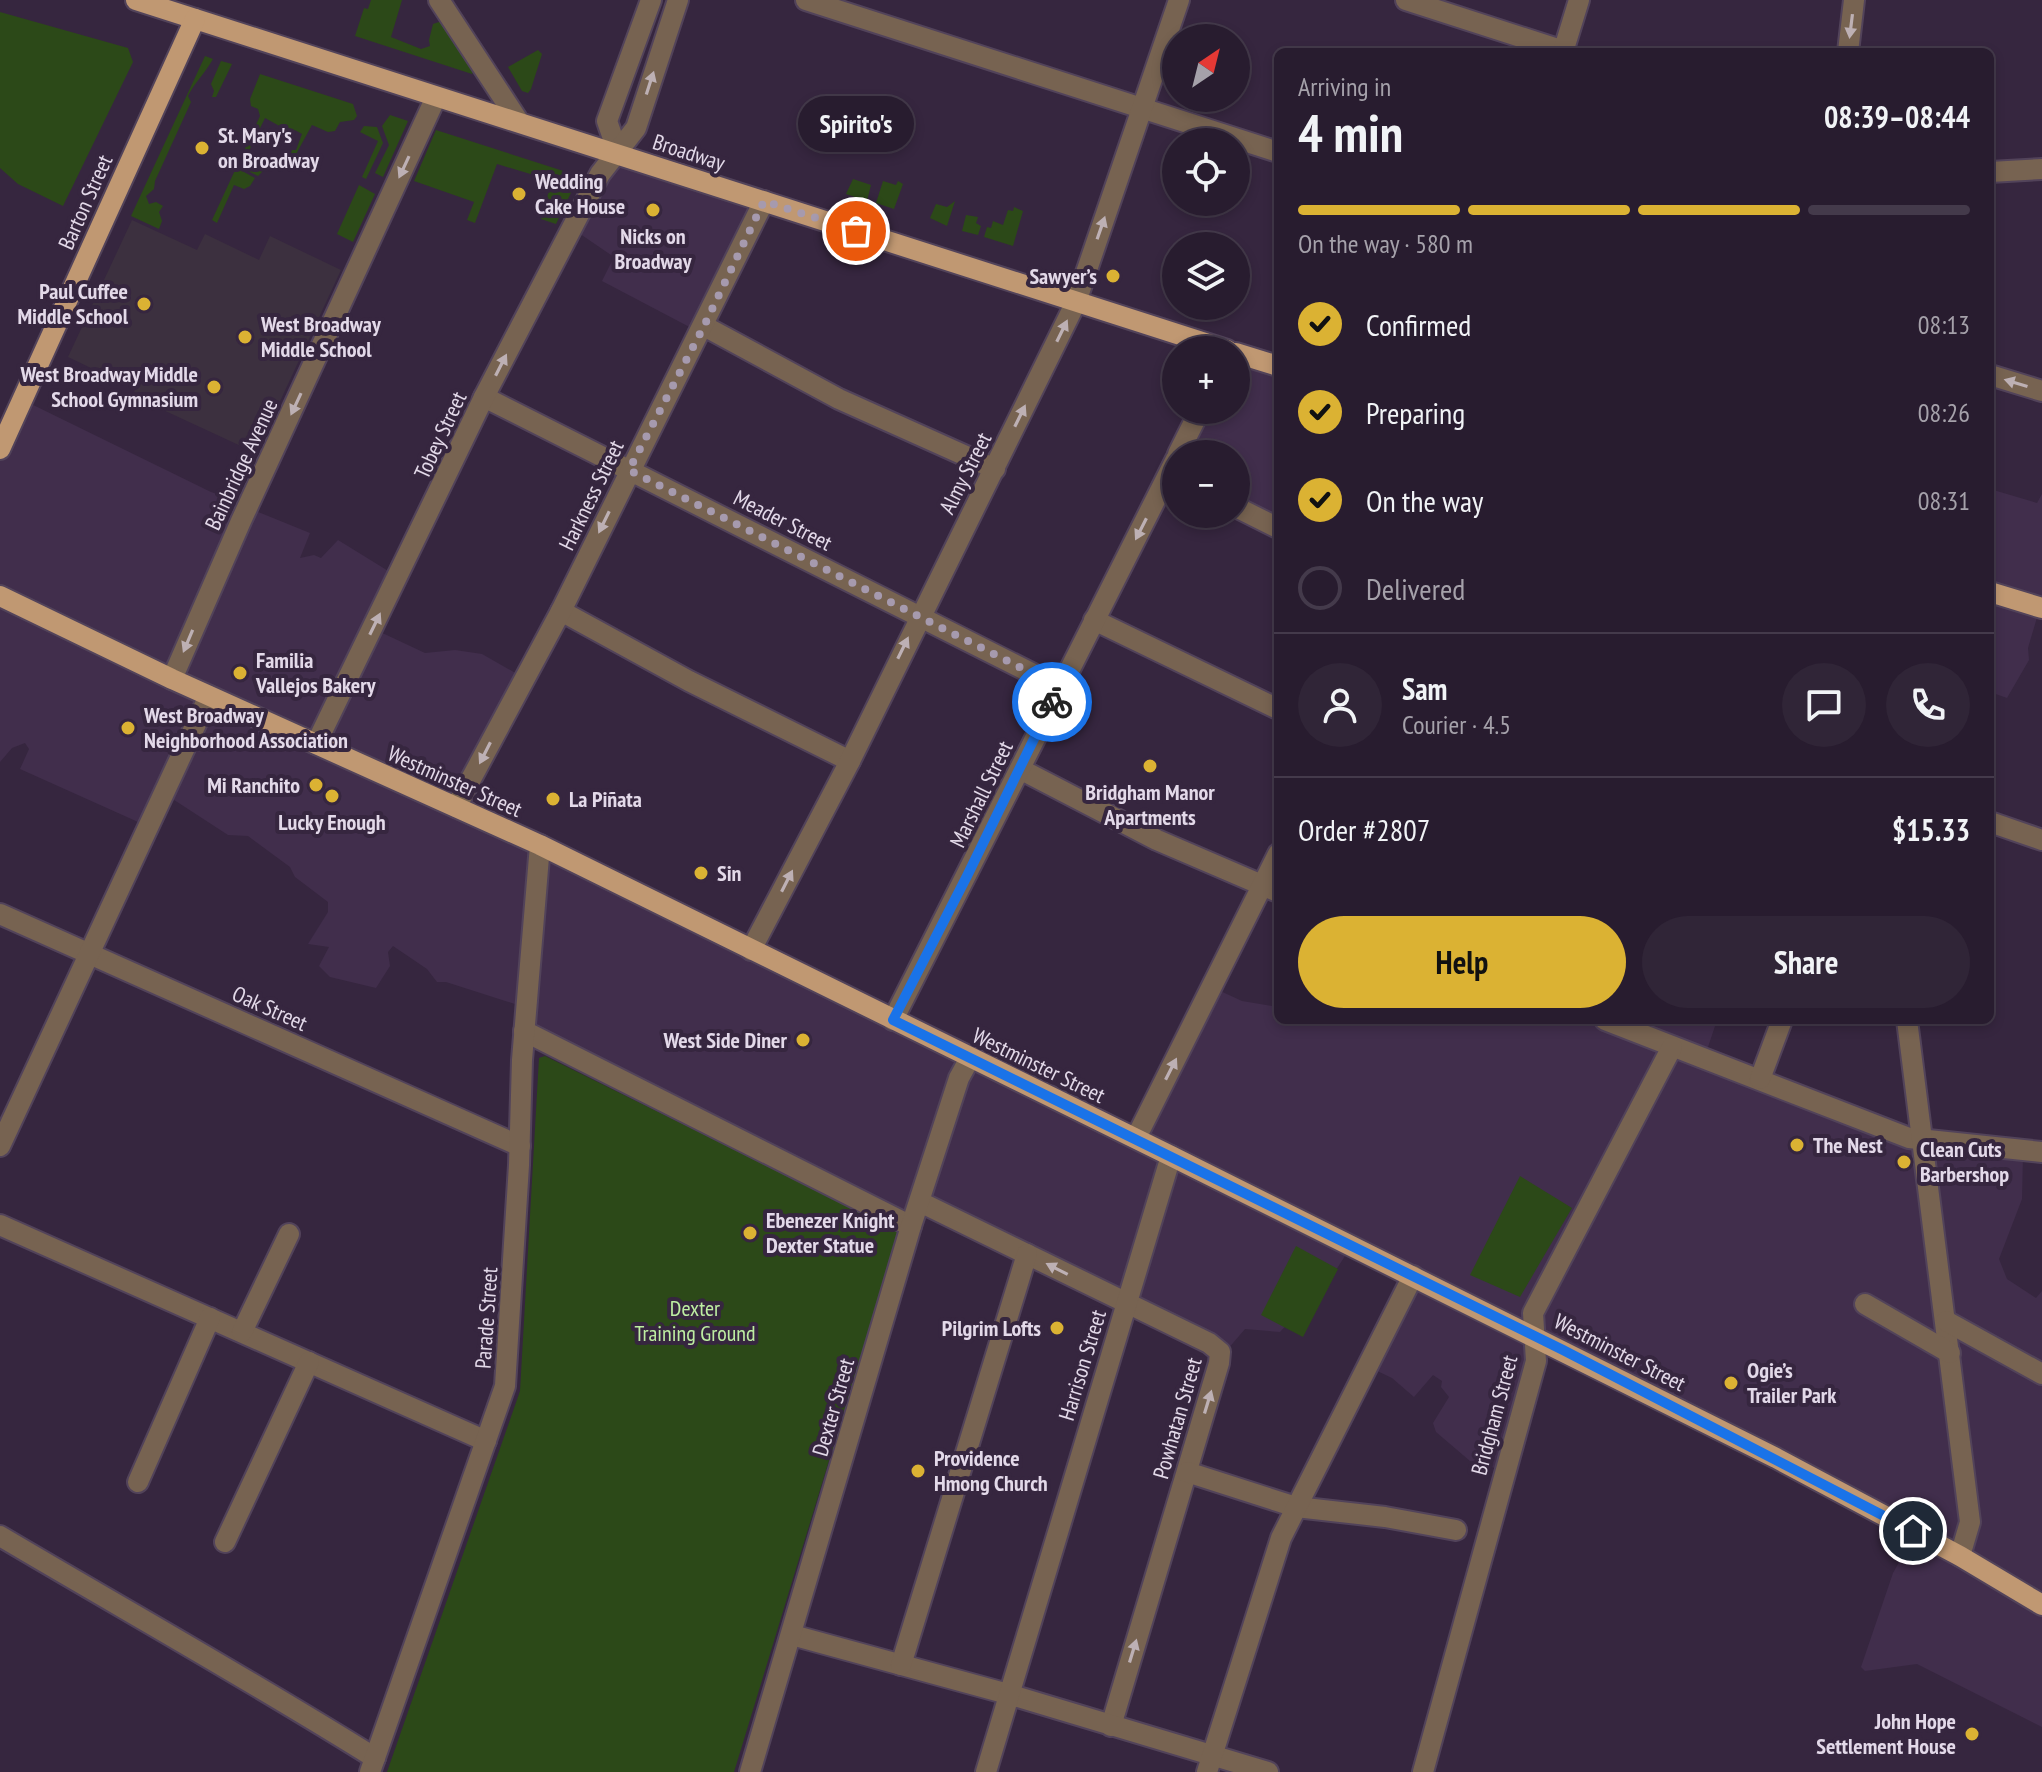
<!DOCTYPE html>
<meta charset="utf-8">
<style>
:root{--surface:#281c2f;--page:#302537;--text:#f1f3f6;--muted:#a5a1aa;--line:#443a4b;--accent:#dbb233}
body{margin:0;font-family:"PT Sans Narrow",sans-serif;background:var(--page);color:var(--text);height:100vh;display:flex;flex-direction:column;font-size:30px;white-space:nowrap}
*{box-sizing:border-box;margin:0}
p{font-size:26px;color:var(--muted)}
.icon{flex:none;width:44px;height:44px;fill:none;stroke:currentColor;stroke-width:2;stroke-linecap:round;stroke-linejoin:round}
.map{position:relative;flex:1;overflow:hidden}
.details{position:absolute;left:1274px;top:48px;width:720px;height:976px;display:flex;flex-direction:column;background:var(--surface);border-radius:12px;box-shadow:0 4px 12px #0003,0 0 0 2px var(--line)}
.details>*{flex:none}
.needle{width:52px;rotate:35deg}
.tools{position:absolute;left:1162px;top:24px;display:grid;gap:16px}
.tools a{display:grid;place-items:center;width:88px;height:88px;border-radius:50%;background:var(--surface);box-shadow:0 4px 12px #0003,0 0 0 2px var(--line);font-size:40px}
.pin{position:absolute;display:grid;place-items:center;width:68px;height:68px;color:#fff;margin:-34px;border:4px solid #fff;border-radius:50%;box-shadow:0 2px 8px #0007}
.courier{position:absolute;display:grid;place-items:center;width:80px;height:80px;margin:-40px;border:6px solid #1a73e8;border-radius:50%;background:#fff;color:#222;box-shadow:0 2px 10px #0007}
.bubble{position:absolute;height:56px;border-radius:28px;background:var(--surface);box-shadow:0 4px 12px #0003,0 0 0 2px var(--line);font-size:26px;font-weight:800;line-height:56px;text-align:center}
.summary em{font-style:normal;font-weight:800}
.summary div{display:flex;flex-direction:column-reverse}
.summary{display:flex;align-items:center;justify-content:space-between;height:136px;padding:0 24px}
h1{font-size:52px;font-weight:800;line-height:60px}
.bar{display:grid;grid-template-columns:repeat(4,1fr);gap:12px 8px;align-content:center;height:96px;padding:0 24px}
.bar i{height:10px;border-radius:6px;background:var(--line)}
.bar .on{background:var(--accent)}
.bar p{grid-column:span 4}
.line{display:flex;align-items:center;gap:20px;padding:0 24px;border-top:2px solid var(--line)}
.line div{flex:1}
.round{display:grid;place-items:center;flex:none;width:84px;height:84px;border-radius:42px;background:var(--page)}
ol{padding:0 24px;list-style:none}
li{display:flex;align-items:center;gap:24px;height:88px}
li p{margin-inline-start:auto}
li .icon{padding:8px;border-radius:50%;background:var(--accent);color:#111;stroke-width:4}
li:last-child{color:var(--muted)}
li i{width:44px;height:44px;border:4px solid var(--line);border-radius:50%}
.action{display:flex;gap:16px;margin-top:auto;padding:16px 24px}
.action a{flex:1;height:92px;border-radius:48px;background:var(--accent);color:#111;font-size:32px;font-weight:800;line-height:92px;text-align:center}
.action a+a{background:var(--page);color:var(--text)}
.map>svg:first-child{display:block}
.built{fill:#412e4c}
.education{fill:#3c303f}
.green{fill:#2c4918}
.lines{fill:none;stroke-linecap:round;stroke-linejoin:round}
.minor-casing{stroke:#52435a;stroke-width:24}
.major-casing{stroke:#52435a;stroke-width:24}
.minor{stroke:#776351;stroke-width:20}
.major{stroke:#c09872;stroke-width:20}
.oneway{fill:#bdb0b4}
.done{stroke:#a69aae;stroke-width:8;stroke-dasharray:0 14.4}
.route{stroke:#1a73e8;stroke-width:10}
.poi-dot{fill:#dbb233;stroke:#36263f;stroke-width:3}
.labels{text-anchor:middle;stroke-width:8;stroke-linejoin:round;paint-order:stroke}
.poi-label{font-size:22px;font-weight:bold;fill:#e3d9e9;stroke:#36263f;text-anchor:start}
.street-label{font-size:22px;fill:#e3d9e9;stroke:#36263f}
.park-label{font-size:22px;fill:#beeea2;stroke:#36263f}
</style>
<div class="map">
<svg width="2042" height="1772" viewBox="0 0 2042 1772">
<rect width="100%" height="100%" fill="#36263f"/>
<g class="built">
<polygon points="604,157 762,208 699,332 602,281 614,257 570,227"/>
<polygon points="1236,357 1278,365 1278,526 1236,505 1236,454 1179,454 1201,410 1236,410"/>
<polygon points="25,401 211,492 247,504 251,509 310,533 300,558 314,555 321,558 338,540 398,577 376,630 425,653 455,650 482,654 524,678 458,808 1138,1137 1216,989 1242,1001 1278,1007 1278,1020 1717,1020 1704,1059 1819,1108 2023,1155 2022,1199 1999,1259 2007,1279 2036,1298 2042,1291 2042,1727 1917,1664 1865,1671 1861,1667 1893,1573 1911,1541 1908,1537 1542,1348 1502,1470 1470,1461 1436,1432 1433,1423 1449,1397 1441,1387 1442,1381 1433,1375 1414,1397 1392,1378 1371,1368 1410,1286 1347,1253 1308,1313 1292,1319 1280,1332 1245,1329 1221,1357 925,1211 914,1226 527,1039 524,1007 446,982 437,982 427,969 393,946 388,952 390,966 376,988 330,977 319,966 329,947 308,944 328,912 328,902 295,877 290,867 248,836 228,835 168,796 147,826 20,769 29,749 25,743 12,748 0,762 0,452"/>
<polygon points="1990,489 2037,503 2042,494 2042,613 2038,614 2028,648 2029,660 2007,698 1990,692"/>
</g>
<polygon class="education" points="132,220 197,250 205,234 259,260 270,236 341,270 256,453 133,396 135,389 68,357"/>
<g class="green">
<polygon points="371,0 402,0 391,37 421,49 430,46 429,40 433,24 439,22 441,16 475,68 472,74 355,36 364,8 368,9"/>
<polygon points="0,12 128,48 133,62 63,206 18,184 0,168"/>
<polygon points="538,50 542,54 531,89 528,93 522,91 508,67"/>
<path d="M205,56l8,3c-9,16 -18,23 -25,37l3,6 -36,79 -1,8 -8,7 3,8 7,-2 7,4 -4,6 3,9 -3,8 -28,-13z"/>
<polygon points="221,61 232,64 216,97 212,97 214,91 211,84"/>
<polygon points="260,74 353,104 357,116 354,120 340,122 335,131 328,132 312,125 295,156 290,156 292,150 296,150 302,134 295,130 294,134 265,118 244,161 263,171 258,176 244,169 244,172 255,178 250,186 244,189 234,185 217,223 212,220 260,116 258,109 251,106 250,99"/>
<polygon points="390,115 408,121 383,177 375,173 389,145 382,126"/>
<polygon points="364,126 377,127 383,143 366,179 362,177 378,141 360,132"/>
<polygon points="436,130 579,176 556,224 541,219 550,187 536,181 537,176 497,164 475,223 467,220 474,202 414,181"/>
<polygon points="853,179 871,185 867,201 846,194"/>
<polygon points="883,181 896,185 898,181 903,184 894,209 876,203"/>
<polygon points="359,185 375,194 353,242 337,234"/>
<polygon points="955,201 947,226 930,218 936,204 947,207"/>
<polygon points="1014,207 1023,211 1013,246 984,237 987,227 991,228 993,221 1003,225 1008,210 1013,211"/>
<polygon points="966,215 978,217 976,223 981,226 978,235 962,231"/>
<polygon points="545,1056 899,1231 734,1772 387,1772 520,1391 539,1058"/>
<polygon points="1520,1176 1572,1208 1520,1297 1470,1275"/>
<polygon points="1296,1246 1338,1269 1303,1337 1261,1315"/>
</g>
<g class="lines">
<g class="minor-casing">
<g id="minor">
<polyline points="439,0 519,122"/>
<polyline points="806,0 1278,152"/>
<polyline points="1406,0 1567,52"/>
<polyline points="1563,52 1579,0"/>
<polyline points="1848,52 1854,0"/>
<polyline points="618,153 607,121 651,0"/>
<polyline points="1990,172 2042,169"/>
<polyline points="704,326 839,399 995,469"/>
<polyline points="1990,375 2042,391"/>
<polyline points="484,397 1059,687"/>
<polyline points="1178,454 1200,410"/>
<polyline points="1236,507 1278,528"/>
<polyline points="561,611 689,681 850,761"/>
<polyline points="1094,620 1278,709"/>
<polyline points="172,679 241,521 436,97"/>
<polyline points="316,744 484,397 600,174 636,128 678,0"/>
<polyline points="1020,769 1157,840 1278,892"/>
<polyline points="456,807 561,611 764,201"/>
<polyline points="1990,822 2042,840"/>
<polyline points="0,914 520,1146"/>
<polyline points="751,950 850,761 1076,302 1179,0"/>
<polyline points="893,1020 1176,459"/>
<polyline points="1605,1020 1909,1138 2042,1152"/>
<polyline points="1907,1020 1970,1522 1960,1556"/>
<polyline points="524,1031 911,1226"/>
<polyline points="1760,1079 1782,1020"/>
<polyline points="1136,1138 1278,854"/>
<polyline points="0,1146 209,696"/>
<polyline points="920,1202 1209,1343 1220,1352 1219,1363 1111,1726"/>
<polyline points="0,1225 486,1441"/>
<polyline points="1865,1304 1950,1353"/>
<polyline points="1946,1321 2042,1374"/>
<polyline points="242,1332 289,1234"/>
<polyline points="1187,1472 1296,1507 1385,1517 1456,1530"/>
<polyline points="138,1482 210,1318"/>
<path d="M0,1536c125,74 252,145 375,222"/>
<polyline points="225,1542 309,1362"/>
<polyline points="792,1635 1008,1694 1268,1772"/>
<polyline points="901,1665 1027,1254"/>
<polyline points="370,1772 505,1386 519,1165 522,1060 540,845"/>
<polyline points="750,1772 911,1226 959,1078 970,1058"/>
<polyline points="986,1772 1171,1156"/>
<polyline points="1207,1772 1281,1538 1413,1276"/>
<polyline points="1423,1772 1536,1361 1533,1313 1672,1047"/>
</g>
</g>
<g class="major-casing">
<g id="major">
<polyline points="136,0 1227,350"/>
<polyline points="1236,353 1278,366"/>
<polyline points="0,449 195,19"/>
<polyline points="1990,592 2042,608"/>
<polyline points="0,596 172,679 540,845 1171,1156 1776,1458 1960,1556 2042,1605"/>
</g>
</g>
<use href="#minor" class="minor"/>
<use href="#major" class="major"/>
</g>
<defs><path id="oneway-solid" d="M-6-.8H1V-3.2L6.5 0L1 3.2V.8H-6Z" transform="scale(2)"/></defs>
<g class="oneway">
<use href="#oneway-solid" transform="translate(1851 26) rotate(97)"/>
<use href="#oneway-solid" transform="translate(650 83) rotate(-72)"/>
<use href="#oneway-solid" transform="translate(404 167) rotate(115)"/>
<use href="#oneway-solid" transform="translate(1101 228) rotate(-71)"/>
<use href="#oneway-solid" transform="translate(1062 331) rotate(-64)"/>
<use href="#oneway-solid" transform="translate(501 365) rotate(-63)"/>
<use href="#oneway-solid" transform="translate(2016 383) rotate(-163)"/>
<use href="#oneway-solid" transform="translate(296 404) rotate(115)"/>
<use href="#oneway-solid" transform="translate(1020 416) rotate(-64)"/>
<use href="#oneway-solid" transform="translate(604 522) rotate(116)"/>
<use href="#oneway-solid" transform="translate(1141 529) rotate(117)"/>
<use href="#oneway-solid" transform="translate(375 624) rotate(-64)"/>
<use href="#oneway-solid" transform="translate(188 641) rotate(113)"/>
<use href="#oneway-solid" transform="translate(903 648) rotate(-64)"/>
<use href="#oneway-solid" transform="translate(485 753) rotate(117)"/>
<use href="#oneway-solid" transform="translate(787 881) rotate(-63)"/>
<use href="#oneway-solid" transform="translate(1171 1069) rotate(-63)"/>
<use href="#oneway-solid" transform="translate(1057 1269) rotate(-153)"/>
<use href="#oneway-solid" transform="translate(1208 1402) rotate(-73)"/>
<use href="#oneway-solid" transform="translate(1133 1651) rotate(-73)"/>
</g>
<g class="lines">
<polyline class="done" points="856,231 764,201 704,326 629,470 1059,687 1052,702"/>
<polyline class="route" points="1052,702 967,876 893,1020 1563,1350 1913,1531"/>
</g>
<g class="poi-dot">
<circle cx="202" cy="148" r="8"/>
<circle cx="519" cy="194" r="8"/>
<circle cx="653" cy="210" r="8"/>
<circle cx="1113" cy="276" r="8"/>
<circle cx="144" cy="304" r="8"/>
<circle cx="245" cy="337" r="8"/>
<circle cx="214" cy="387" r="8"/>
<circle cx="240" cy="673" r="8"/>
<circle cx="128" cy="728" r="8"/>
<circle cx="1150" cy="766" r="8"/>
<circle cx="316" cy="785" r="8"/>
<circle cx="332" cy="796" r="8"/>
<circle cx="553" cy="799" r="8"/>
<circle cx="701" cy="873" r="8"/>
<circle cx="803" cy="1040" r="8"/>
<circle cx="1797" cy="1145" r="8"/>
<circle cx="1904" cy="1162" r="8"/>
<circle cx="750" cy="1233" r="8"/>
<circle cx="1057" cy="1328" r="8"/>
<circle cx="1731" cy="1383" r="8"/>
<circle cx="918" cy="1471" r="8"/>
<circle cx="1972" cy="1734" r="8"/>
</g>
<g class="labels">
<g class="poi-label">
<text x="218" y="143">St. Mary's<tspan x="218" dy="25">on Broadway</tspan></text>
<text x="535" y="189">Wedding<tspan x="535" dy="25">Cake House</tspan></text>
<text x="653" y="244" text-anchor="middle">Nicks on<tspan x="653" dy="25">Broadway</tspan></text>
<text x="1097" y="284" text-anchor="end">Sawyer’s</text>
<text x="128" y="299" text-anchor="end">Paul Cuffee<tspan x="128" dy="25">Middle School</tspan></text>
<text x="261" y="332">West Broadway<tspan x="261" dy="25">Middle School</tspan></text>
<text x="198" y="382" text-anchor="end">West Broadway Middle<tspan x="198" dy="25">School Gymnasium</tspan></text>
<text x="256" y="668">Familia<tspan x="256" dy="25">Vallejos Bakery</tspan></text>
<text x="144" y="723">West Broadway<tspan x="144" dy="25">Neighborhood Association</tspan></text>
<text x="300" y="793" text-anchor="end">Mi Ranchito</text>
<text x="1150" y="800" text-anchor="middle">Bridgham Manor<tspan x="1150" dy="25">Apartments</tspan></text>
<text x="569" y="807">La Piñata</text>
<text x="332" y="830" text-anchor="middle">Lucky Enough</text>
<text x="717" y="881">Sin</text>
<text x="787" y="1048" text-anchor="end">West Side Diner</text>
<text x="1813" y="1153">The Nest</text>
<text x="1920" y="1157">Clean Cuts<tspan x="1920" dy="25">Barbershop</tspan></text>
<text x="766" y="1228">Ebenezer Knight<tspan x="766" dy="25">Dexter Statue</tspan></text>
<text x="1041" y="1336" text-anchor="end">Pilgrim Lofts</text>
<text x="1747" y="1378">Ogie’s<tspan x="1747" dy="25">Trailer Park</tspan></text>
<text x="934" y="1466">Providence<tspan x="934" dy="25">Hmong Church</tspan></text>
<text x="1956" y="1729" text-anchor="end">John Hope<tspan x="1956" dy="25">Settlement House</tspan></text>
</g>
<g class="street-label">
<text transform="translate(689 152) rotate(18)" y="8">Broadway</text>
<text transform="translate(85 202) rotate(-66)" y="8">Barton Street</text>
<text transform="translate(440 435) rotate(-65)" y="8">Tobey Street</text>
<text transform="translate(241 464) rotate(-65)" y="8">Bainbridge Avenue</text>
<text transform="translate(965 473) rotate(-63)" y="8">Almy Street</text>
<text transform="translate(591 495) rotate(-64)" y="8">Harkness Street</text>
<text transform="translate(783 520) rotate(27)" y="8">Meader Street</text>
<text transform="translate(455 781) rotate(24)" y="8">Westminster Street</text>
<text transform="translate(981 794) rotate(-64)" y="8">Marshall Street</text>
<text transform="translate(270 1008) rotate(24)" y="8">Oak Street</text>
<text transform="translate(1039 1065) rotate(26)" y="8">Westminster Street</text>
<text transform="translate(486 1318) rotate(-86)" y="8">Parade Street</text>
<text transform="translate(1620 1352) rotate(27)" y="8">Westminster Street</text>
<text transform="translate(1082 1365) rotate(-73)" y="8">Harrison Street</text>
<text transform="translate(833 1407) rotate(-74)" y="8">Dexter Street</text>
<text transform="translate(1494 1415) rotate(-75)" y="8">Bridgham Street</text>
<text transform="translate(1177 1418) rotate(-74)" y="8">Powhatan Street</text>
</g>
<g class="park-label">
<text x="695" y="1316">Dexter<tspan x="695" dy="25">Training Ground</tspan></text>
</g>
</g>
</svg>
<div class="tools">
<a><svg class="needle" viewBox="-14 -14 28 28"><path d="M0-13l5 13h-10z" fill="#e53935"/><path d="M0 13l5-13h-10z" fill="#a5a1aa"/></svg></a>
<a><svg class="icon" aria-label="locate" viewBox="0 0 24 24"><circle cx="12" cy="12" r="6"/><path d="M12 2v4M12 18v4M2 12h4M18 12h4"/></svg></a>
<a><svg class="icon" aria-label="layers" viewBox="0 0 24 24"><path d="M12 4l9 5-9 5-9-5zM3 14l9 5 9-5"/></svg></a>
<a>+</a>
<a>−</a>
</div>
<div class="pin" style="left:856px;top:231px;background:#ea580c"><svg class="icon" aria-label="bag" viewBox="0 0 24 24"><path d="M5 8h14l-1 12H6zM9 8a3 3 0 0 1 6 0"/></svg></div>
<div class="pin" style="left:1913px;top:1531px;background:#1f2937"><svg class="icon" aria-label="home" viewBox="0 0 24 24"><path d="M3 11l9-7 9 7M6 9v11h12V9"/></svg></div>
<div class="courier" style="left:1052px;top:702px"><svg class="icon" aria-label="bike" viewBox="0 0 24 24"><circle cx="6" cy="16" r="4"/><circle cx="18" cy="16" r="4"/><path d="M6 16l4-8h5l3 8M10 8l3 8H6M13 5h3"/></svg></div>
<div class="bubble" style="left:798px;top:96px;width:116px">Spirito's</div>
<section class="details">
<div class="summary"><div><h1>4 min</h1><p>Arriving in</p></div><em>08:39–08:44</em></div>
<div class="bar"><i class="on"></i><i class="on"></i><i class="on"></i><i></i><p>On the way · 580 m</p></div>
<ol>
<li><svg class="icon" aria-label="check" viewBox="0 0 24 24"><path d="M5 12l5 5 9-10"/></svg>Confirmed<p>08:13</p></li>
<li><svg class="icon" aria-label="check" viewBox="0 0 24 24"><path d="M5 12l5 5 9-10"/></svg>Preparing<p>08:26</p></li>
<li><svg class="icon" aria-label="check" viewBox="0 0 24 24"><path d="M5 12l5 5 9-10"/></svg>On the way<p>08:31</p></li>
<li><i></i>Delivered</li>
</ol>
<div class="line" style="height:144px"><a class="round"><svg class="icon" aria-label="person" viewBox="0 0 24 24"><circle cx="12" cy="8" r="4"/><path d="M4 21q1-7 8-7t8 7"/></svg></a><div><b>Sam</b><p>Courier · 4.5</p></div><a class="round"><svg class="icon" aria-label="chat" viewBox="0 0 24 24"><path d="M4 5h16v11H9l-5 4z"/></svg></a><a class="round"><svg class="icon" aria-label="phone" viewBox="0 0 24 24"><path d="M5 4h4l2 5-3 2q2 4 5 5l2-3 5 2v4C11 20 4 13 5 4z"/></svg></a></div>
<div class="line" style="height:104px"><div>Order #2807</div><b>$15.33</b></div>
<div class="action"><a>Help</a><a>Share</a></div>
</section>
</div>
